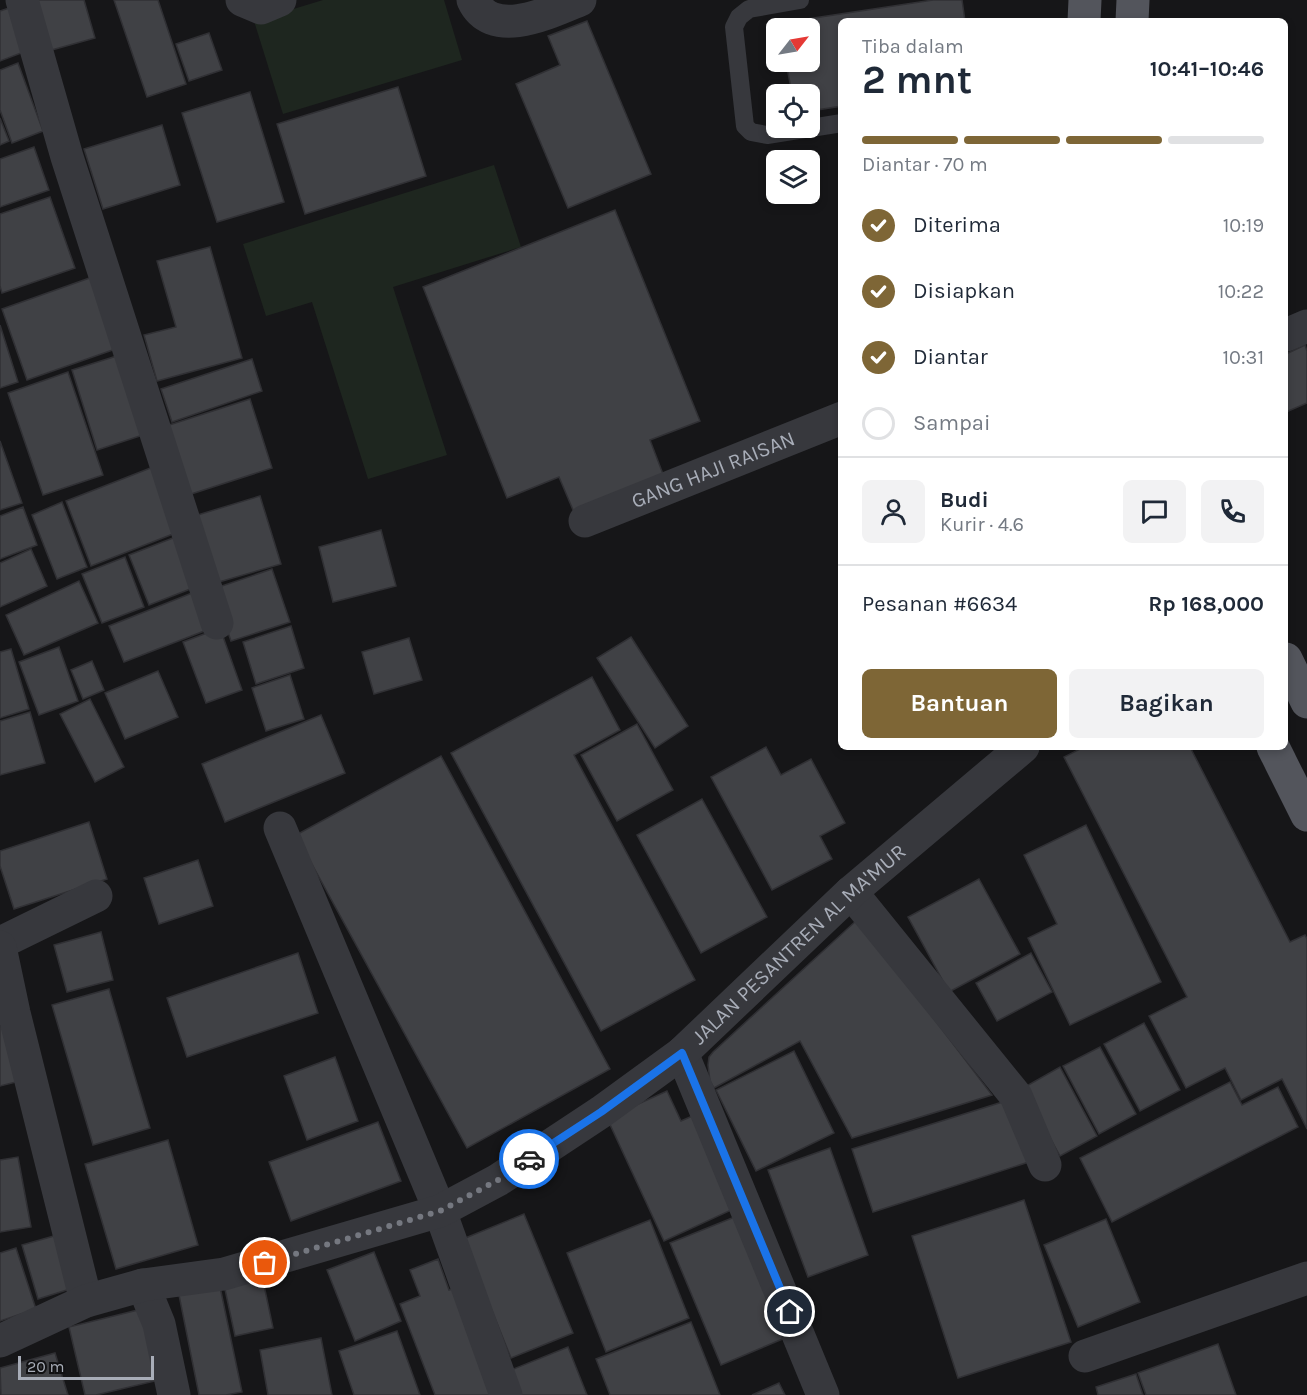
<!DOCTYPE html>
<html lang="id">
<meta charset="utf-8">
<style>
:root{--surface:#fff;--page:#f2f2f3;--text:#1f2937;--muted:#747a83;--line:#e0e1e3;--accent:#7e6636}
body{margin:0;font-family:Karla,sans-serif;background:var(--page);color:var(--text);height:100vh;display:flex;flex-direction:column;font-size:22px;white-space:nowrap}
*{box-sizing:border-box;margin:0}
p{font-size:20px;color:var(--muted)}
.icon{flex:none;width:33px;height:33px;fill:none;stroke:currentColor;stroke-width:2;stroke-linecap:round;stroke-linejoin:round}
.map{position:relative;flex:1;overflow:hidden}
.details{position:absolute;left:838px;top:18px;width:450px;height:732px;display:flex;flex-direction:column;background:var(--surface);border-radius:9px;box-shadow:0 3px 9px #0003}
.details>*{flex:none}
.needle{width:39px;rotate:59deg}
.fabs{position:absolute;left:766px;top:18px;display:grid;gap:12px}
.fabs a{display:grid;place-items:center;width:54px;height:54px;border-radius:9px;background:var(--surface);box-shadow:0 3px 9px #0003;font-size:30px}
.scale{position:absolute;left:18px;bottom:15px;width:136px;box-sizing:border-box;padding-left:6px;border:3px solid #a8adb8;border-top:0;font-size:16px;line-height:21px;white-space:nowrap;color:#a8adb8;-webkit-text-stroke:4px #111113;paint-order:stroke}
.pin{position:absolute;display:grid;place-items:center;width:51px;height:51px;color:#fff;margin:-26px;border:3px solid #fff;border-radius:50%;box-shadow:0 2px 6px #0007}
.courier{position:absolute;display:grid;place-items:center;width:60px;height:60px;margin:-30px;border:4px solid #1a73e8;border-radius:50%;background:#fff;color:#222;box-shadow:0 2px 8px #0007}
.head em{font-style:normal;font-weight:700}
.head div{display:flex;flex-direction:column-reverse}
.head{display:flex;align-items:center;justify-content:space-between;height:102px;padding:0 24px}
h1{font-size:39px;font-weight:700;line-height:45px}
.bar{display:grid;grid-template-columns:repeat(4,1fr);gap:9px 6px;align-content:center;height:72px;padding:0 24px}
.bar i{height:8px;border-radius:4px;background:var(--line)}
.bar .selected{background:var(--accent)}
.bar p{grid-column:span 4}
.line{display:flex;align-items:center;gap:15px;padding:0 24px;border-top:2px solid var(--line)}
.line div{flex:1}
.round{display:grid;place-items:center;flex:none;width:63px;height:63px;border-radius:9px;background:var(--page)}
ol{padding:0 24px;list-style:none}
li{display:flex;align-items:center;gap:18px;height:66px}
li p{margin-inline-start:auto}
li .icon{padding:6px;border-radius:50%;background:var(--accent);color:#fff;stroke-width:4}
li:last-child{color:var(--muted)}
li i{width:33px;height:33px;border:3px solid var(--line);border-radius:50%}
.cta{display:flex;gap:12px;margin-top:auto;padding:12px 24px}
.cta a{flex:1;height:69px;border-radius:9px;background:var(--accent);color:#fff;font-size:24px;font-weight:700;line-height:69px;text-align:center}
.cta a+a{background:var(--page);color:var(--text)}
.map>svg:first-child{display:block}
.green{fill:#1e261f}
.building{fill:#404145;stroke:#303034;stroke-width:1.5}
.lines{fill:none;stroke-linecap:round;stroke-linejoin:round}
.service{stroke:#37383d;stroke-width:18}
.minor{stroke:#37383d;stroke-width:33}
.primary{stroke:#53555c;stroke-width:33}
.done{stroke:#757880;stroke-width:6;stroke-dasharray:0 10.8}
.route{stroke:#1a73e8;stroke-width:8}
.labels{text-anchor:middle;stroke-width:5;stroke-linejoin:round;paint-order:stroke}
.street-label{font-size:21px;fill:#a8adb8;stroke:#111113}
</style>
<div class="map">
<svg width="1307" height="1395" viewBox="0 0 1307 1395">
<rect width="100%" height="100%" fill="#161618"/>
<g class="green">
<polygon points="323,0 444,0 462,60 283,114 254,21"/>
<polygon points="494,165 521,247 393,287 447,455 368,479 312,302 266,316 243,244"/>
</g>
<g class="building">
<polygon points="33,0 84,0 95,38 48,51"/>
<polygon points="114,0 158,0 186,84 147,97"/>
<polygon points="933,0 962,0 965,21 842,21 842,106 810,111 810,94 792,94 786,62 810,62 810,28 781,28 781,23"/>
<polygon points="12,7 29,50 0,61 0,11"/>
<polygon points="587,21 651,174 568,208 516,84 560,65 548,36"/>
<polygon points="209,33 222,70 189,81 176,44"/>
<polygon points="18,63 43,131 12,143 0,110 0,70"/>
<polygon points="398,87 426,176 305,214 277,124"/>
<polygon points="250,92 284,202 217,222 182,113"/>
<polygon points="0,118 9,141 0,145"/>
<polygon points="162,125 180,185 103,209 84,149"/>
<polygon points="34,147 49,190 0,207 0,159"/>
<polygon points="50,197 75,268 2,293 0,286 0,214"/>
<polygon points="615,210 700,421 650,440 666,482 576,517 559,477 507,498 423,287"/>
<polygon points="210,247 242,358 157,381 144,335 176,327 157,261"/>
<polygon points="98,275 124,346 27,380 2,309"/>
<polygon points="0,325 18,382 0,388"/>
<polygon points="1305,345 1307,351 1307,403 1286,412 1286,354"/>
<polygon points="123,354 149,433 97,450 72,370"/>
<polygon points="252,359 262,391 172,422 161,389"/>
<polygon points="68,372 103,475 43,495 8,393"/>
<polygon points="250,399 272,468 185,496 163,427"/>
<polygon points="0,441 22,503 0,510"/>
<polygon points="153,467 178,532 91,566 66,501"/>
<polygon points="260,496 281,564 212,584 191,517"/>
<polygon points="62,502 87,567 57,579 32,515"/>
<polygon points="23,507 37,545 0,559 0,516"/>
<polygon points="381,530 396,586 333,602 319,547"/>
<polygon points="178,536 198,586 149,605 129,555"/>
<polygon points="31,549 47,586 0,607 0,563"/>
<polygon points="125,557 144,607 102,623 82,574"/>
<polygon points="272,569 290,622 231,641 213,589"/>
<polygon points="79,581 98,623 24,655 6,615"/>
<polygon points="197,591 212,628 124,662 109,626"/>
<polygon points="291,626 304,668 256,684 243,642"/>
<polygon points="220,628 242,690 206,703 183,642"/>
<polygon points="631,637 688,726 655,748 597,658"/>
<polygon points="409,638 422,680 374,694 362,652"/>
<polygon points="59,647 78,701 39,715 19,662"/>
<polygon points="11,649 29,709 0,718 0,652"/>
<polygon points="92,661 104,690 83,699 71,670"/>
<polygon points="158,671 178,717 125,739 105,693"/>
<polygon points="290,675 304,719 266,731 252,688"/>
<polygon points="592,677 620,730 574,755 695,980 601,1031 451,753"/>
<polygon points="90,699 124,767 95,782 60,714"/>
<polygon points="30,712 45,763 0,775 0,721"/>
<polygon points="321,715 345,773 225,822 202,764"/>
<polygon points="637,724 673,790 617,821 581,755"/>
<polygon points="766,747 781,775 811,759 845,823 820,836 832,859 772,890 711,777"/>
<polygon points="1084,747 1190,747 1290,942 1305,935 1307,939 1307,1129 1282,1079 1241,1100 1225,1068 1186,1088 1149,1016 1187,997 1064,757"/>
<polygon points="441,756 610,1069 467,1148 296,835"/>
<polygon points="702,799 767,917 701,953 637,835"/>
<polygon points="89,822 107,879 14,909 0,866 0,851"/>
<polygon points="1086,825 1161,982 1070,1025 1028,938 1057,924 1024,855"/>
<polygon points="198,860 213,906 159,924 144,878"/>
<polygon points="979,879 1020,954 949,992 908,917"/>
<polygon points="858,919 992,1095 852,1138 800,1041 714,1088 710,1081 708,1065 709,1057 713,1052"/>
<polygon points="101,932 113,980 67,992 54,945"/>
<polygon points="298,953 318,1013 187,1057 167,998"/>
<polygon points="1031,953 1052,992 997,1021 976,983"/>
<polygon points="109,989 150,1128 93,1145 52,1005"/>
<polygon points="1144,1023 1180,1090 1140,1111 1104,1044"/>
<polygon points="11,1025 24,1080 0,1086 0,1027"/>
<polygon points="1100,1047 1136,1114 1099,1134 1063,1066"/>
<polygon points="794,1051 834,1133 756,1171 716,1090"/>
<polygon points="335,1057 358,1121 307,1140 284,1076"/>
<polygon points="1060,1067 1097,1136 1060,1156 1023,1088"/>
<polygon points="1230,1082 1242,1105 1278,1087 1298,1127 1112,1222 1080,1158"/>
<polygon points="667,1091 681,1121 697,1114 740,1206 664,1241 607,1118"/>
<polygon points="1012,1099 1032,1161 873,1212 852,1149"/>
<polygon points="378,1122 401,1181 291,1221 269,1162"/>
<polygon points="168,1140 198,1245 116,1269 85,1164"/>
<polygon points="830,1148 868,1255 808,1277 768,1170"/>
<polygon points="18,1157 31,1227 0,1232 0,1160"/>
<polygon points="1024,1200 1071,1342 958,1378 912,1236"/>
<polygon points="524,1214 573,1333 511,1358 463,1239"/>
<polygon points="742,1214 792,1335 721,1365 670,1243"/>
<polygon points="1106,1219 1140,1302 1078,1327 1044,1245"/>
<polygon points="650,1220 689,1318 606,1352 567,1253"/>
<polygon points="54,1236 70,1289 38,1299 22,1245"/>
<polygon points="16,1248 36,1309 0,1321 0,1253"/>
<polygon points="374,1252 401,1321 355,1341 327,1270"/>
<polygon points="438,1259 449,1290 464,1285 505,1395 435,1395 400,1304 420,1296 410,1270"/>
<polygon points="261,1271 273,1328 235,1336 223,1280"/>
<polygon points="219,1282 242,1392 226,1395 199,1395 178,1290"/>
<polygon points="142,1309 159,1380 96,1395 85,1395 69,1327"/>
<polygon points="691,1322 720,1395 610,1395 596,1359"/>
<polygon points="397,1331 420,1395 354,1395 339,1351"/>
<polygon points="321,1338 332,1395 268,1395 260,1350"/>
<polygon points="1218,1344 1236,1395 1146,1395 1138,1373"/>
<polygon points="568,1347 587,1395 516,1395 506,1372"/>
<polygon points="55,1353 68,1395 1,1395 0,1368"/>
<polygon points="1136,1374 1143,1395 1098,1395 1096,1387"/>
<polygon points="779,1383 785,1395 752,1395"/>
</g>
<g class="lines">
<polyline class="service" points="800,0 749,9 739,17 734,27 745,126 751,132 767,135 842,123"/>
<g class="minor">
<polyline points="22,0 67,157 217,623"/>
<polyline points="242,0 261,8 280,0"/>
<path d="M473,0c19,41 78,12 107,0"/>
<polyline points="1286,335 1307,326"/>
<path id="s1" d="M585,521l257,-103"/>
<polyline points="280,828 440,1211 506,1395"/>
<polyline points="851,892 1016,1096 1045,1165"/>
<polyline points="0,943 96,896"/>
<polyline points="0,947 14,1013 86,1301"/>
<polyline points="682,1053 823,1395"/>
<polyline points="143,1285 159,1324 174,1395"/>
<path id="s2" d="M0,1341l86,-40 57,-16 81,-11 216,-63 58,-31 103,-68 81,-59 169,-161 172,-145"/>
<polyline points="1085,1356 1307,1278"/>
</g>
<g class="primary">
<polyline points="1084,21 1085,0"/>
<polyline points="1132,21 1133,0"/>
<polyline points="1286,659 1307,702"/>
<polyline points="1273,747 1307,815"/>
</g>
</g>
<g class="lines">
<polyline class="done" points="265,1263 440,1211 498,1180 529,1159"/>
<polyline class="route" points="529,1159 601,1112 682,1053 790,1312"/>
</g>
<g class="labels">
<g class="street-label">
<text dy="7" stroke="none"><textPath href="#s1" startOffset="138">GANG HAJI RAISAN</textPath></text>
<text dy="7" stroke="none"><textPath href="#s2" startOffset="910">JALAN PESANTREN AL MA'MUR</textPath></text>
</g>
</g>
</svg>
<div class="fabs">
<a><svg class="needle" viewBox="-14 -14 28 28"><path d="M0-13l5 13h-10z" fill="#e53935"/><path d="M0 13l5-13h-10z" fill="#747a83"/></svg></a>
<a><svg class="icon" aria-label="locate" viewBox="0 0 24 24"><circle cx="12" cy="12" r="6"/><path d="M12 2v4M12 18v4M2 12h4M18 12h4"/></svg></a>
<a><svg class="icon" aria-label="layers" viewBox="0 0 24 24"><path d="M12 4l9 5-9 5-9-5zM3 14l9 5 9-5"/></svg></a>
</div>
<div class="scale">20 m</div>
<div class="pin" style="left:265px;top:1263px;background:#ea580c"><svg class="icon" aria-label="bag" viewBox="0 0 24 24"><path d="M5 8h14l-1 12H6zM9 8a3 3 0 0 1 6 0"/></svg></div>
<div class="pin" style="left:790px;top:1312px;background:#1f2937"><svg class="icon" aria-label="home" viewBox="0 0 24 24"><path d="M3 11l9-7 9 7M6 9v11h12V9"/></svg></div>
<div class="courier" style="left:529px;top:1159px"><svg class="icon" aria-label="car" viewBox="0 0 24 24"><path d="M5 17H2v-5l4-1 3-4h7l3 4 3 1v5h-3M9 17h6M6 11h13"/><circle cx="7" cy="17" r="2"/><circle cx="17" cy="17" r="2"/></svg></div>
<section class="details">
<div class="head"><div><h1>2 mnt</h1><p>Tiba dalam</p></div><em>10:41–10:46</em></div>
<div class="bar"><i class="selected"></i><i class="selected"></i><i class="selected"></i><i></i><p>Diantar · 70 m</p></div>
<ol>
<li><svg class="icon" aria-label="check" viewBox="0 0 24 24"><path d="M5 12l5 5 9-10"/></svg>Diterima<p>10:19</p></li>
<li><svg class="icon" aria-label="check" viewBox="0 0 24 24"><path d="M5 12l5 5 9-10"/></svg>Disiapkan<p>10:22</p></li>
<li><svg class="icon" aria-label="check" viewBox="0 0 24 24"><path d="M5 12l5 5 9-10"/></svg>Diantar<p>10:31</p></li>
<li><i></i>Sampai</li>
</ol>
<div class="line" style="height:108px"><a class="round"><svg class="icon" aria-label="person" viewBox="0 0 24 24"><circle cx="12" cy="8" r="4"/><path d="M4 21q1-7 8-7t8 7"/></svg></a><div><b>Budi</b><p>Kurir · 4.6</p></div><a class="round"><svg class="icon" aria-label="chat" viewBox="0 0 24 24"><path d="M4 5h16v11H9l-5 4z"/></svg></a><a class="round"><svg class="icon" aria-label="phone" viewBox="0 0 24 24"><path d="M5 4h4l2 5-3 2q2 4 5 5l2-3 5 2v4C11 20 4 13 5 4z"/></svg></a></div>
<div class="line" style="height:78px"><div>Pesanan #6634</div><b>Rp 168,000</b></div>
<div class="cta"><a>Bantuan</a><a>Bagikan</a></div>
</section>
</div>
